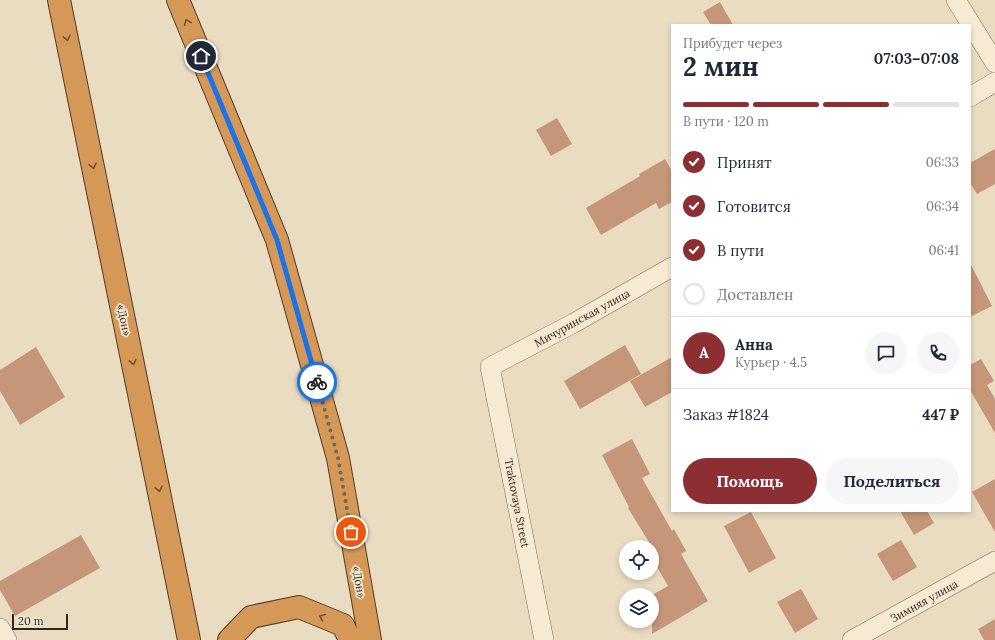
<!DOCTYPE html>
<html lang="ru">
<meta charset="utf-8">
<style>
:root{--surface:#fff;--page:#f6f6f7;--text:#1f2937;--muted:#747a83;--line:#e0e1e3;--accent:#8d2e33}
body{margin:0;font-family:Lora,serif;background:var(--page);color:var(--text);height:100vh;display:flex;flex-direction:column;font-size:15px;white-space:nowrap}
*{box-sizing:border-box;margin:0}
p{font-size:13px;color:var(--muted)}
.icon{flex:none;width:22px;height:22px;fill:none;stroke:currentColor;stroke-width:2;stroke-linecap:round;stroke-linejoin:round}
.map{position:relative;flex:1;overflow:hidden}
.panel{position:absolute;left:671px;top:24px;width:300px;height:488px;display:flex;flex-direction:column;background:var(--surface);border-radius:0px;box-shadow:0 2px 6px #0003}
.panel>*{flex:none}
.tools{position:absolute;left:619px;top:540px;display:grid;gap:8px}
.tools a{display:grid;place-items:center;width:40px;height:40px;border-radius:50%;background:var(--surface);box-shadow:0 2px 6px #0003;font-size:20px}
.scale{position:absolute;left:12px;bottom:10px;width:56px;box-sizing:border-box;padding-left:4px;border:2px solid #33271d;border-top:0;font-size:11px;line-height:14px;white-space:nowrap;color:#33271d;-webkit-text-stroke:3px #f2e7d0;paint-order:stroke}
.pin{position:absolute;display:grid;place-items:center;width:34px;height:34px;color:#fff;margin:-17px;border:2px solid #fff;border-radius:50%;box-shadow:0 1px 4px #0007}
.courier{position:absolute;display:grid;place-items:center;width:40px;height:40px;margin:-20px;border:3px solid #1a73e8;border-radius:50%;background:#fff;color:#222;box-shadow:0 1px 5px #0007}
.headline em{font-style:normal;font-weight:800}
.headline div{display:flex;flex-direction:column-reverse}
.headline{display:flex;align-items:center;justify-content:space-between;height:68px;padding:0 12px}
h1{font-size:26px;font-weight:800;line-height:30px}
.bar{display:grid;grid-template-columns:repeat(4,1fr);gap:6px 4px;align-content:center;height:48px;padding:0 12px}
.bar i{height:5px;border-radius:3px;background:var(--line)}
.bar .active{background:var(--accent)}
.bar p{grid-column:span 4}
.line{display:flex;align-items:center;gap:10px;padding:0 12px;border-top:1px solid var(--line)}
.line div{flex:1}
.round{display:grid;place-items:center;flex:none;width:42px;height:42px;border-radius:21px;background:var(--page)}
ol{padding:0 12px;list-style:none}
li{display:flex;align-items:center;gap:12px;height:44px}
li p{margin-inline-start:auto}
li .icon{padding:4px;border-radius:50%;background:var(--accent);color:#fff;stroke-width:4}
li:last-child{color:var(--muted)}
li i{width:22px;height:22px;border:2px solid var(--line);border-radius:50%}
.primary-button{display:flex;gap:8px;margin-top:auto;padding:8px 12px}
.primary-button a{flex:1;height:46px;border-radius:24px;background:var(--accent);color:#fff;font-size:16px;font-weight:800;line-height:46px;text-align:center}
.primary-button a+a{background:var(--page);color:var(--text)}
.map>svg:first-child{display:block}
.building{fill:#c69679}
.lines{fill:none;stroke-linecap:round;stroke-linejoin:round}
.street-casing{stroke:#826e5a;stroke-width:20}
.highway-casing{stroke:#503d2e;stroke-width:24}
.street{stroke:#f6ead3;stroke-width:19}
.highway{stroke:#d59857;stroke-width:22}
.oneway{stroke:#745434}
.done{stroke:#736656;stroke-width:4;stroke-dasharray:0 7.2}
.route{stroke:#1a73e8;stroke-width:5}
.labels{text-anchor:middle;stroke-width:3.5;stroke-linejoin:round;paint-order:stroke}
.street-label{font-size:11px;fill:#33271d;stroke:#f2e7d0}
</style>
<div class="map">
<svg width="995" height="640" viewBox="0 0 995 640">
<rect width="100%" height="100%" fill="#eadcc1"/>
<g class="building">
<polygon points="720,2 733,25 711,25 703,12"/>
<polygon points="557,118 572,144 551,156 536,130"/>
<polygon points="995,149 995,184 977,194 970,183 970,163"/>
<polygon points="665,159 672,171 672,202 659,209 656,203 601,235 586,208 640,176 639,174"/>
<polygon points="970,263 992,306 970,317"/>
<polygon points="625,345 641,374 580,409 564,381"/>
<polygon points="36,347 65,397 20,425 0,391 0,370"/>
<polygon points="672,357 672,392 645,407 630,381"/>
<polygon points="981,359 994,381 987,385 995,399 995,433 970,390 970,365"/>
<polygon points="632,439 650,474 642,478 672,531 674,529 686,551 681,554 708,601 652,634 652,595 668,586 652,558 652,547 628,508 629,507 602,455"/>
<polygon points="995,479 995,532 972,492"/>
<polygon points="900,511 927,511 934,523 914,535"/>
<polygon points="751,512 776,558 749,573 724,526"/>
<polygon points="81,535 100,568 15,616 0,590 0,581"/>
<polygon points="901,540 917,567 893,581 877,554"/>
<polygon points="801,589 818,619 795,633 777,602"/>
<polygon points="995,619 995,640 984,640 978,629"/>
</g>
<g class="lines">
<g class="street-casing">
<g id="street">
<polyline points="956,0 995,63"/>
<polyline points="970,97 995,82"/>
<polyline points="0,628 7,640"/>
<polyline points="544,640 490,367 574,323 672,267"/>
<polyline points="852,640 995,561"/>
</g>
</g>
<g class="highway-casing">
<g id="highway">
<polyline points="59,0 189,640"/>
<polyline points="178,0 277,240 338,458 370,640"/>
<polyline points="229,640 251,617 299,607 343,625 350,640"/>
</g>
</g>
<use href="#street" class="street"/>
<use href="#highway" class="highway"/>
</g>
<defs><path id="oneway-chevron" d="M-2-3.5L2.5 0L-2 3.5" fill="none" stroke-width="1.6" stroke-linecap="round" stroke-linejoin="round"/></defs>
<g class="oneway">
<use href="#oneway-chevron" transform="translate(187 22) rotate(-112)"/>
<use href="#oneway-chevron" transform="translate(67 38) rotate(78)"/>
<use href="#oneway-chevron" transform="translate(93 166) rotate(78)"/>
<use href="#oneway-chevron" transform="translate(133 362) rotate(78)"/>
<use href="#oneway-chevron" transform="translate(159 489) rotate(78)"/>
<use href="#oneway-chevron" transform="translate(322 617) rotate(-158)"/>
</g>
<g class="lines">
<polyline class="done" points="317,382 338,458 351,532"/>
<polyline class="route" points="201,56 277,240 317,382"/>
</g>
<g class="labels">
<g class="street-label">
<text transform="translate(582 318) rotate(-29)" y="4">Мичуринская улица</text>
<text transform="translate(124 320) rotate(78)" y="4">«Дон»</text>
<text transform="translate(517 503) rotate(79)" y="4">Traktovaya Street</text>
<text transform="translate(359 582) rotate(80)" y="4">«Дон»</text>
<text transform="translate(924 601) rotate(-29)" y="4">Зимняя улица</text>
</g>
</g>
</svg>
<div class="tools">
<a><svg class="icon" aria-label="locate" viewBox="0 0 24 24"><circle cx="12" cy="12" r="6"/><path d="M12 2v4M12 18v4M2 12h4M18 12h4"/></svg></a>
<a><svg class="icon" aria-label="layers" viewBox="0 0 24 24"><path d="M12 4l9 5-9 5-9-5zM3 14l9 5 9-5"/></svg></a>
</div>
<div class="scale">20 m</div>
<div class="pin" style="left:351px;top:532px;background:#ea580c"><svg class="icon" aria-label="bag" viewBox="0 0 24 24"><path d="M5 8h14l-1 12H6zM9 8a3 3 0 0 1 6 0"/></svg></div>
<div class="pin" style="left:201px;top:56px;background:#1f2937"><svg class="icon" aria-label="home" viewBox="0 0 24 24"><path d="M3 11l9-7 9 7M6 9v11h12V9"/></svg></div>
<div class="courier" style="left:317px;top:382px"><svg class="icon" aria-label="bike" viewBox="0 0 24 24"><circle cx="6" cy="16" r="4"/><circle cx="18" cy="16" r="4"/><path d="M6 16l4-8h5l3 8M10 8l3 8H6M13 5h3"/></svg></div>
<section class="panel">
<div class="headline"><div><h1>2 мин</h1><p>Прибудет через</p></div><em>07:03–07:08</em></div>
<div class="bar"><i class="active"></i><i class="active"></i><i class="active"></i><i></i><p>В пути · 120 m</p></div>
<ol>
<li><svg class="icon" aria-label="check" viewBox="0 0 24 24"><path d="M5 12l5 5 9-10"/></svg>Принят<p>06:33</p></li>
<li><svg class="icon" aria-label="check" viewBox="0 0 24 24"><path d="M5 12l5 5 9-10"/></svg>Готовится<p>06:34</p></li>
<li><svg class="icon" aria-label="check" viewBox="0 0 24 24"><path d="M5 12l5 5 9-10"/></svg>В пути<p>06:41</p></li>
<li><i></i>Доставлен</li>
</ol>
<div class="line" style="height:72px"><b class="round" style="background:var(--accent);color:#fff">А</b><div><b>Анна</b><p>Курьер · 4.5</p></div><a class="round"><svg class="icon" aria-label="chat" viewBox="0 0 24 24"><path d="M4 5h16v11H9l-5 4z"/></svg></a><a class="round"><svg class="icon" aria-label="phone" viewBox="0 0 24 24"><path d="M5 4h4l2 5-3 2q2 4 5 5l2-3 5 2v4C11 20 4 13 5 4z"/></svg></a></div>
<div class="line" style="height:52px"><div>Заказ #1824</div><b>447 ₽</b></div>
<div class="primary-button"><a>Помощь</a><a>Поделиться</a></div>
</section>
</div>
